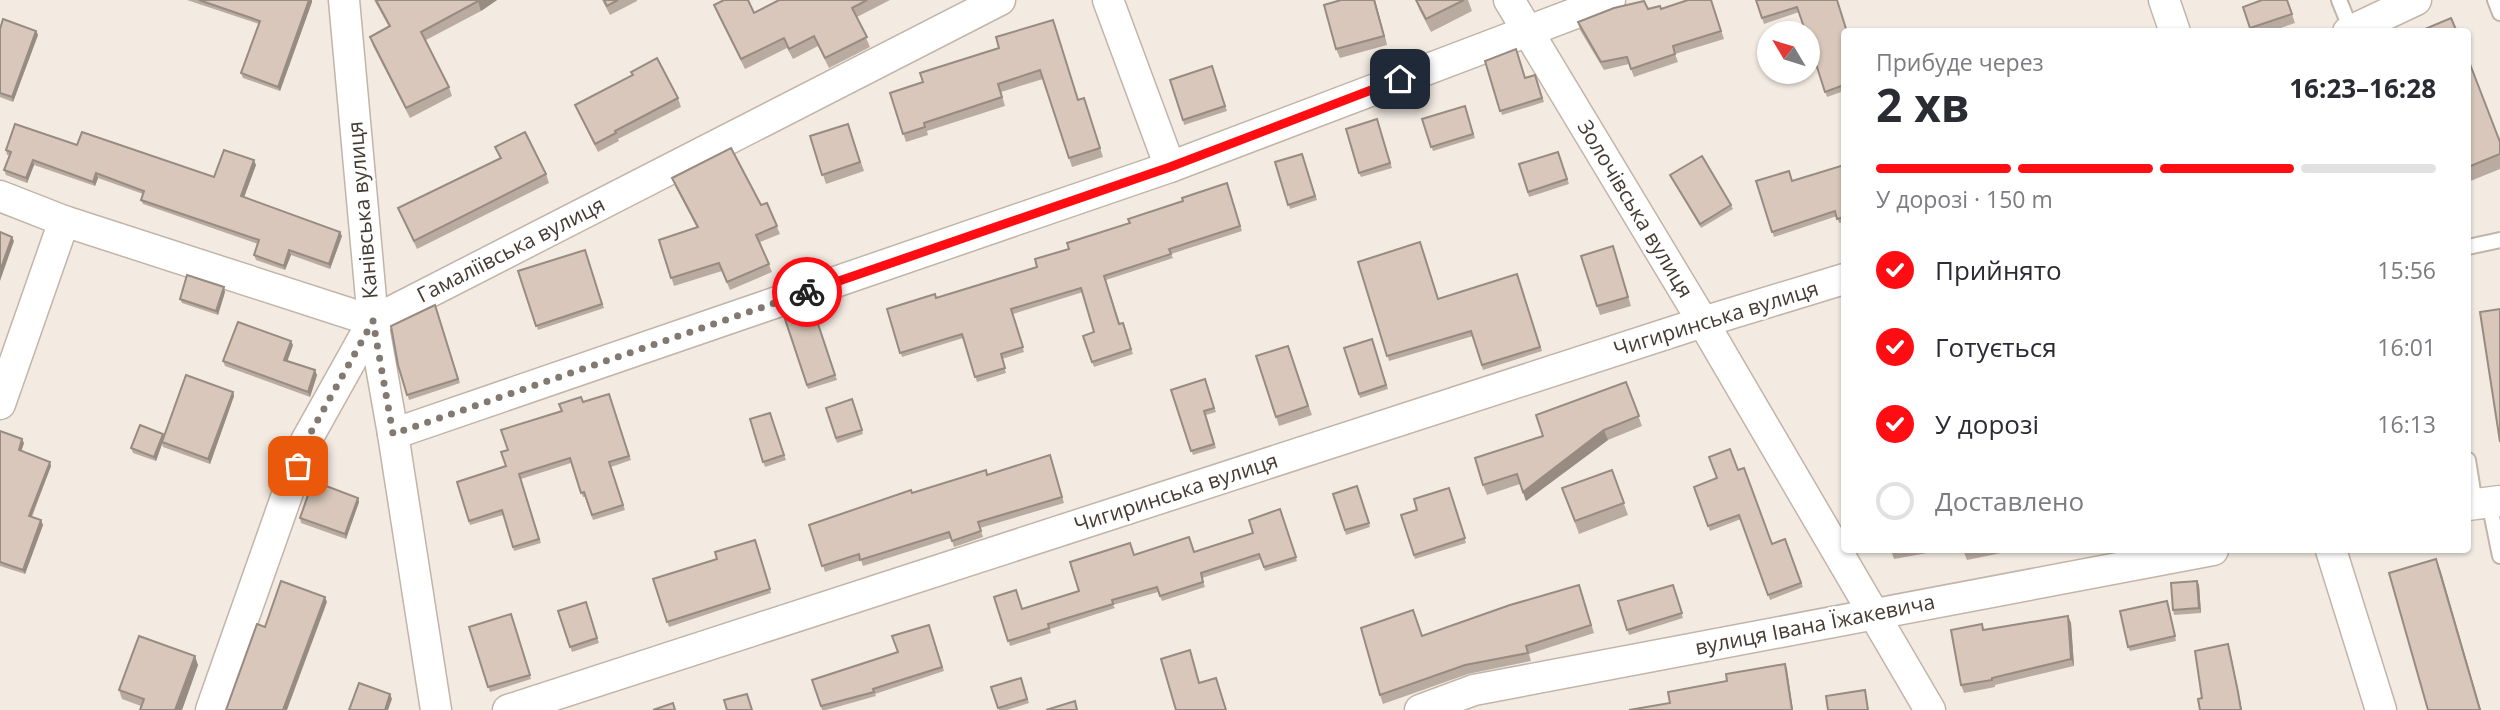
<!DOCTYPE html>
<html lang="uk">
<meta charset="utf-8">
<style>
:root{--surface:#fff;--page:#f7f7f7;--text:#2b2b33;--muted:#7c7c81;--line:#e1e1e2;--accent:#ff0d12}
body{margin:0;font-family:"Open Sans",sans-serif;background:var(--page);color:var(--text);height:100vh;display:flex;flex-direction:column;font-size:26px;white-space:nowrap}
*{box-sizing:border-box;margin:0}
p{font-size:23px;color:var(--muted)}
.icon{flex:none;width:38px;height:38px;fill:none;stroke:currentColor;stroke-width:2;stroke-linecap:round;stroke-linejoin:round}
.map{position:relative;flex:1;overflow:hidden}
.details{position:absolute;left:1841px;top:28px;width:630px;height:525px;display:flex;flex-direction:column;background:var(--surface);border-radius:7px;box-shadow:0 2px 5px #0004}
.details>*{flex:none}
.needle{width:46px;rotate:308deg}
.fabs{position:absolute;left:1757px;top:21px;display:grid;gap:14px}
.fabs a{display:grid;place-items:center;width:63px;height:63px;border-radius:50%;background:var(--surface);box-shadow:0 2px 5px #0004;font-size:35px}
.pin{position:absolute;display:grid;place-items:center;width:60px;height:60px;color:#fff;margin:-30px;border-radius:14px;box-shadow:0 4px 10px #0006}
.courier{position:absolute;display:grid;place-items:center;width:70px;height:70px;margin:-35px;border:5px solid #ff0d12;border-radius:50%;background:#fff;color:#222;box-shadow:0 2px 9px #0007}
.summary em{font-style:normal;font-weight:700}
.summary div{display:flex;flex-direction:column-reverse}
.summary{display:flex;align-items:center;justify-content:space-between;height:119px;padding:0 35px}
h1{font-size:46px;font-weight:700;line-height:52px}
.bar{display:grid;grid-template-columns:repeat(4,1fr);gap:10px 7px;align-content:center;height:84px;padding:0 35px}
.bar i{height:9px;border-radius:5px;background:var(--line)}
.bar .active{background:var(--accent)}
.bar p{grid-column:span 4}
ol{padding:0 35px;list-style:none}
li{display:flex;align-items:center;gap:21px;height:77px}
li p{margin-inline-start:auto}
li .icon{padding:7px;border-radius:50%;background:var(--accent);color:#fff;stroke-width:4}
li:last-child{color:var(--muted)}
li i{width:38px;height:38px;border:4px solid var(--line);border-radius:50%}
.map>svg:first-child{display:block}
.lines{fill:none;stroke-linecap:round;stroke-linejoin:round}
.lane-casing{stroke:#c2b4a7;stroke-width:18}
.street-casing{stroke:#c2b4a7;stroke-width:33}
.lane{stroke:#fff;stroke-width:14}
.street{stroke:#fff;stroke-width:30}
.wall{fill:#baaba0}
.shaded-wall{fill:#978b82}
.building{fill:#d8c7ba;stroke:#978b82;stroke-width:2}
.done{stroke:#827970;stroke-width:7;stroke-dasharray:0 12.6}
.route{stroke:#ff0d12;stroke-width:9}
.labels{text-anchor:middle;stroke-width:6;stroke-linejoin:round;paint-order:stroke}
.street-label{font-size:21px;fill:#453b32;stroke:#fff}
</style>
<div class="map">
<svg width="2500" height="710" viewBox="0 0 2500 710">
<rect width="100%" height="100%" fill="#f3ebe2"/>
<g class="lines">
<g class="lane-casing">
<g id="lane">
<polyline points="2339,0 2352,32"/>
<polyline points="2495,0 2500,13"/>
<polyline points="2468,247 2500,240"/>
<polyline points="2468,460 2475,504"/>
<polyline points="2489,502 2500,556"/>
</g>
</g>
<g class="street-casing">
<g id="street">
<polyline points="344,0 373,321 393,434 436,710"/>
<polyline points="1108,0 1170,167"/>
<polyline points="1509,0 1703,322 1930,710"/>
<polyline points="2164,0 2175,32"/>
<polyline points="2348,32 2416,0"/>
<polyline points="0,196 64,221 373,321 1000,0"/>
<polyline points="0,404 64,221"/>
<polyline points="393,434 1170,167 1610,0"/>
<polyline points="2468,505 2500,501"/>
<polyline points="2331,550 2381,710"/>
<polyline points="211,710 306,441 373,321"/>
<polyline points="508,710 1703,322 1844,279"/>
<polyline points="1420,710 1474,690 2213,550"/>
</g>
</g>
<use href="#lane" class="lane"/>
<use href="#street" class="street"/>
</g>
<g class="wall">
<polygon points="187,0 312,0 312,2 280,91 243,78 241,73 259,24"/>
<polygon points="374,0 497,0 481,11 426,40 449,87 452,96 410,118 373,46 370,37 389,27"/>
<polygon points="602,0 637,0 637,1 610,15"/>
<polygon points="779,0 890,0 857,17 870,47 829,68 818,46 793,59 787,48 745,69 718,15 714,5 754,13"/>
<polygon points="1341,0 1375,0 1387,45 1340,58 1336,49"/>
<polygon points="1416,0 1468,0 1472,11 1431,32 1419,9"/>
<polygon points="1711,0 1724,39 1675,54 1678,62 1634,77 1629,64 1604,70 1580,30 1578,22 1648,9 1661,9"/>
<polygon points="1756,0 1837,0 1844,32 1844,91 1827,97 1799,12 1764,24"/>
<polygon points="2287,0 2295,23 2269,32 2251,32 2243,7"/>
<polygon points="0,29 36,31 38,35 13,102 0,97"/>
<polygon points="996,37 1079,100 1084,98 1103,157 1072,167 1043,79 1001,92 1005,106 927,131 928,135 906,142 890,93 923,82 999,48"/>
<polygon points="2468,59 2500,142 2500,169 2468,182"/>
<polygon points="1485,61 1525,77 1535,75 1544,102 1502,115"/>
<polygon points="1212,66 1227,111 1184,125 1183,120"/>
<polygon points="678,98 681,107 618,139 619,141 598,152 579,114 575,105"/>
<polygon points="1465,106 1475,138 1433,151 1422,119"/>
<polygon points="1377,119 1392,168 1361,177 1359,173"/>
<polygon points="848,124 864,171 826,184 810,136"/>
<polygon points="77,145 214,177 256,165 244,197 342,236 330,269 291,255 285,270 256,260 254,255 258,244 143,204 141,200 143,194 98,178 95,186 34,165 27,183 6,175 4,170 9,155 7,155 6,150"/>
<polygon points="495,147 546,174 549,183 417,249 398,208 500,159"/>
<polygon points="1558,152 1569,184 1529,197 1519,164"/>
<polygon points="1302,154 1317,200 1290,209 1275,162"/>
<polygon points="1844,165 1844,222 1839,223 1837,216 1774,237 1756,181 1792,181"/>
<polygon points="1670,175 1731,205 1733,209 1701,228"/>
<polygon points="672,178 761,205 767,203 780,234 760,242 772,272 730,290 722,271 674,286 659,240 697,228 675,186"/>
<polygon points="1227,183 1242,231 1171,254 1173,258 1106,280 1120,324 1123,323 1133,354 1094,367 1092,362 1094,332 1083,292 1013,314 1024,352 1002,359 1006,373 977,382 963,338 902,357 887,309 936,298 1037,267 1069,249"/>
<polygon points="585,250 604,308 538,330 518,271"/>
<polygon points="1616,255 1631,306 1600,315 1597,306"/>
<polygon points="1358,262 1438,299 1517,274 1542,351 1483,370 1473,336 1389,361"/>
<polygon points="225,292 218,315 182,303 180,299"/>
<polygon points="435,305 460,383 409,400 398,365"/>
<polygon points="812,306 837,380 808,389 784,316"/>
<polygon points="1372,339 1388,389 1360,398 1344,348"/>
<polygon points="293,345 287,361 317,375 310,397 225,366 223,361"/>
<polygon points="1288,346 1312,415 1279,426 1256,356"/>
<polygon points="1205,379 1216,412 1206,415 1216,448 1193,455 1171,390"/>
<polygon points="1626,382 1642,426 1608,440 1526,501 1520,484 1487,495 1483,485 1543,436"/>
<polygon points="233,392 234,396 210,464 163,447 162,444 156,461 133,453 131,448 164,436"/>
<polygon points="609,394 631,460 611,467 625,510 593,520 585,497 583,497 571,463 521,479 541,543 514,551 503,515 470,525 457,482 506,466 508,450 562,411 583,402"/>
<polygon points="852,399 863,434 837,443 826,408"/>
<polygon points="770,413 786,460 765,467 750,419"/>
<polygon points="0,431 24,443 21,451 51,466 32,517 43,525 25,574 0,566"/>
<polygon points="1050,455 1064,503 980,528 983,537 954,547 951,538 863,566 861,560 825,572 809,525 912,493 987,475"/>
<polygon points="1612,470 1628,515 1579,534 1562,488"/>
<polygon points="1738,470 1772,544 1785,539 1803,587 1770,600 1741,519 1710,531 1694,487"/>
<polygon points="1357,486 1370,527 1346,535 1333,494"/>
<polygon points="1449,488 1466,543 1415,559 1401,515 1417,510"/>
<polygon points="358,498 359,502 346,539 301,523 300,518"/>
<polygon points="1280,509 1297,561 1265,571 1261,559 1202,578 1205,587 1162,601 1158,592 1113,605 1115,608 1050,629 1051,633 1010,646 994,597 1023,609 1079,591 1134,555 1194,552 1253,533"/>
<polygon points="755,540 771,593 669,627 653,579 717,559"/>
<polygon points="1891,550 1944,550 1894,559"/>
<polygon points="1963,550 2016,550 1967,560"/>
<polygon points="1673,585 1683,618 1629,635 1618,601"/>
<polygon points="2199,585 2201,613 2174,615 2173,610"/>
<polygon points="1582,594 1594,633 1529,654 1531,661 1468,674 1383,704 1380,695 1422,636"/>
<polygon points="586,602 599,643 572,652 558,611"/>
<polygon points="2169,606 2176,641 2130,651 2128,647"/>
<polygon points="511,614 531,679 490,692 469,627"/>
<polygon points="2068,616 2071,623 2074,666 1995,685 1995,687 1964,693 1961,685 1982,624 1984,630"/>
<polygon points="929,625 944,671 875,694 876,696 826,710 822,710 812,680 898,652"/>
<polygon points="198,665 182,710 140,710 141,706 122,699 119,690"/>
<polygon points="1021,678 1029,703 1007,710 999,710 991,687"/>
</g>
<g class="shaded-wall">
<polygon points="309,0 312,0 312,2 280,91 278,87"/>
<polygon points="480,0 497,0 481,11 478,1"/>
<polygon points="1374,0 1375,0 1387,45 1384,36"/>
<polygon points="36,31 38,35 13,102 12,97"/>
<polygon points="33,160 34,165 27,183 26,178"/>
<polygon points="254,160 256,165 243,200 241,196"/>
<polygon points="96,173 98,178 95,186 93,182"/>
<polygon points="340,232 342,236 330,269 329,264"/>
<polygon points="12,237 14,241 0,281 0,271"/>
<polygon points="289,250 291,255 285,270 284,266"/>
<polygon points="224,287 225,292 218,315 216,311"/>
<polygon points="291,341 293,345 286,365 284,360"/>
<polygon points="315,370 317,375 310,397 308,392"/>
<polygon points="233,392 234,396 210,464 208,459"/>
<polygon points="1604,430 1608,440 1526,501 1523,492"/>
<polygon points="163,434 164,438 162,442 162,444 156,461 154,457"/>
<polygon points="22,439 24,443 20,455 19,450"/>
<polygon points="50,462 51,466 30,520 29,516"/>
<polygon points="358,498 359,502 346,539 345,534"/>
<polygon points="41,520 43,525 25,574 23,570"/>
<polygon points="2436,559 2441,572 2481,710 2480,710"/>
<polygon points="2197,581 2199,585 2201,613 2199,608"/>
<polygon points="325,597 327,602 287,710 283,710"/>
<polygon points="2068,616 2071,623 2074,666 2071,659"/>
<polygon points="2228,644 2230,650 2242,710 2241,710"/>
<polygon points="195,656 198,665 182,710 175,710"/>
<polygon points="1785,664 1787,669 1793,710 1792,710"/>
<polygon points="390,694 392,699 388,710 385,710"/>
</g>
<g class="building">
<polygon points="199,0 309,0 278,87 241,73 260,21"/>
<polygon points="376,0 480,0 421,32 449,87 406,108 370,37 390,26"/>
<polygon points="604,0 618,0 607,6"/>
<polygon points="724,0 748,0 754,13 779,0 867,0 852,8 867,37 825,58 814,36 789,49 784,38 741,59 714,5"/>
<polygon points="1341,0 1374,0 1384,36 1336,49 1324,5"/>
<polygon points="1416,0 1464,0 1426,19"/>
<polygon points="1688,0 1711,0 1721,31 1673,46 1675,54 1631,69 1627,57 1601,62 1578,22 1614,8 1644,1 1648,9 1660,6 1661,9"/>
<polygon points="1756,0 1837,0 1847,32 1844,32 1844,85 1825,92 1808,39 1808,33 1806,33 1797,7 1762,18"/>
<polygon points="2262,0 2287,0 2292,14 2250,28 2243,7"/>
<polygon points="2451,18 2457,32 2418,32"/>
<polygon points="3,19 36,31 12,97 0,93 0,29"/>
<polygon points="1053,20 1078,100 1084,98 1100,148 1069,158 1040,70 998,84 1002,97 924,123 925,127 903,134 890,93 923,82 920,73 999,48 996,37"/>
<polygon points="1516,49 1525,78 1535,75 1542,98 1500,111 1485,61"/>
<polygon points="657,58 678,98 615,131 616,133 595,144 575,105 633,75 631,72"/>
<polygon points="2468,59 2500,142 2500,154 2468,167"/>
<polygon points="1212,66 1225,106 1183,120 1170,80"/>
<polygon points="1465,106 1473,134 1431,147 1422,119"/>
<polygon points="1377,119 1390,163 1359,173 1346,129"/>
<polygon points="15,124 77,145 82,132 214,177 224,150 254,160 241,196 340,232 329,264 289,250 284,266 254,255 259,240 141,200 144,191 96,173 93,182 33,160 26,178 4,170 11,152 6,150"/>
<polygon points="848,124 860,162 822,175 810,136"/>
<polygon points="525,132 546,174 414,241 398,208 501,158 495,147"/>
<polygon points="731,148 761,205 767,203 777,226 756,235 769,264 727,282 719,263 671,278 659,240 698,227 672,178"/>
<polygon points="1558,152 1567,179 1528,192 1519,164"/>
<polygon points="1302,154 1315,196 1288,205 1275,162"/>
<polygon points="1702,156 1731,205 1700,224 1670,175"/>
<polygon points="1844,165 1844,217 1837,219 1835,211 1772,232 1756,181 1789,171 1792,181"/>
<polygon points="1227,183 1240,226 1169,249 1171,254 1104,276 1119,324 1123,323 1131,349 1092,362 1083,336 1094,332 1081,288 1011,309 1023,347 1001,354 1005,368 975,377 962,334 900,353 887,309 935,294 936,298 1037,267 1035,259 1069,249 1067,243 1130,223 1128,219 1183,201 1182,198"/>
<polygon points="0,232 12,237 0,271"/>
<polygon points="1420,242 1438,299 1517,274 1540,347 1482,365 1471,331 1387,356 1358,262"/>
<polygon points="1613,246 1628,297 1597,306 1581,256"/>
<polygon points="585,250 602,304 536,326 518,271"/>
<polygon points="187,275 224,287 216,311 180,299"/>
<polygon points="435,305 458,379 407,395 398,365 391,326"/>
<polygon points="812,306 835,375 807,385 784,316"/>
<polygon points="2500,309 2500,442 2480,312"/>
<polygon points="238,322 291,341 284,360 315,370 308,392 223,361"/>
<polygon points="1372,339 1386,385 1359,394 1344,348"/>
<polygon points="1288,346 1308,406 1276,417 1256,356"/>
<polygon points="186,375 233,392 208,459 162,442"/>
<polygon points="1205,379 1214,408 1204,411 1214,444 1191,451 1171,390"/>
<polygon points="1626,382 1639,416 1604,430 1523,492 1517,474 1483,485 1475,458 1543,436 1536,415"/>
<polygon points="609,394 629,456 609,462 623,505 592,515 584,492 581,493 570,458 519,474 539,539 513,547 502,510 469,521 457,482 506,466 501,452 508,450 501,430 562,411 559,404 581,397 583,402"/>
<polygon points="852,399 862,430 836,438 826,408"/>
<polygon points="770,413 784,455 763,462 750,419"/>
<polygon points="140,425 163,434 154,457 131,448"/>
<polygon points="0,431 22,439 19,450 50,462 29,516 41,520 23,570 0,562"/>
<polygon points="1730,449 1738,470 1744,468 1772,544 1785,539 1801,583 1768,595 1739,515 1708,526 1694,487 1717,478 1709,457"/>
<polygon points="1050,455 1062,497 978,522 981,531 952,541 949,532 860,560 859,554 822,566 809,525 911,490 912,493 986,470 987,475"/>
<polygon points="1612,470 1624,503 1575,521 1562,488"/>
<polygon points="313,481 358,498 345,534 300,518"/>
<polygon points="1357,486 1369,523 1345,530 1333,494"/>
<polygon points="1449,488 1465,538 1414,555 1401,515 1417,510 1414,499"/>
<polygon points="1280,509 1296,557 1264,567 1259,554 1201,573 1203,582 1160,596 1157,587 1112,600 1113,604 1048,624 1049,628 1008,641 994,597 1016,590 1022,609 1079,591 1070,562 1130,543 1134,555 1189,537 1194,552 1253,533 1249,520"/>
<polygon points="755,540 770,589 667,622 653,579 717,559 715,552"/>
<polygon points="1963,550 1977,550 1964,552"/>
<polygon points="2436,559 2480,710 2428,710 2389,573"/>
<polygon points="281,581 325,597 283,710 226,710 257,624 265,627"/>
<polygon points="2197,581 2199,608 2173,610 2171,583"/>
<polygon points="1579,585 1591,625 1526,646 1528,653 1465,665 1380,695 1361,628 1413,610 1422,636 1510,605"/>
<polygon points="1673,585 1682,613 1627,630 1618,601"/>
<polygon points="2167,601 2175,636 2128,647 2120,611"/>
<polygon points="586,602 597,638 570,647 558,611"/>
<polygon points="511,614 530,675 488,687 469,627"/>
<polygon points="2068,616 2071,659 1992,678 1992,680 1961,685 1951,630 1982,624 1983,630"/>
<polygon points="929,625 942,667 873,689 874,692 821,706 812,680 898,652 892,636"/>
<polygon points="139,636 195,656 175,710 140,710 144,699 119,690"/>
<polygon points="2228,644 2238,692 2241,710 2200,710 2198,699 2202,698 2195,651"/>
<polygon points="1190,650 1199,683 1216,678 1226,710 1176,710 1161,659"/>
<polygon points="1785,664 1792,710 1629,710 1670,703 1668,692 1727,681 1726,674"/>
<polygon points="1021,678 1027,699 998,708 991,687"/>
<polygon points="359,683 390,694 385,710 349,710"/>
<polygon points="1865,690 1868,710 1828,710 1826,696"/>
<polygon points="747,694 752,710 727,710 724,700"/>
<polygon points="1075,701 1077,710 1046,710"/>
<polygon points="673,703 675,710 653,710"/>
</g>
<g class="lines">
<polyline class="done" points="298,466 306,441 373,321 393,434 807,292"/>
<polyline class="route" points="807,292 1170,167 1400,79"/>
</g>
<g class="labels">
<g class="street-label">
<text transform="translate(1635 209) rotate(59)" y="7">Золочівська вулиця</text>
<text transform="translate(363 210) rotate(-95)" y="7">Канівська вулиця</text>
<text transform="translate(511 250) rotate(-27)" y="7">Гамаліївська вулиця</text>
<text transform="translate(1716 319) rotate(-17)" y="7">Чигиринська вулиця</text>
<text transform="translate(1176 493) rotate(-18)" y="7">Чигиринська вулиця</text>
<text transform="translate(1815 625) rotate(-11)" y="7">вулиця Івана Їжакевича</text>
</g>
</g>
</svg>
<div class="fabs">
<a><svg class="needle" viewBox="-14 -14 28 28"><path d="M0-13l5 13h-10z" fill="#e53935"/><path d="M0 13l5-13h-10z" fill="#7c7c81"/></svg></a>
</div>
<div class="pin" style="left:298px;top:466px;background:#ea580c"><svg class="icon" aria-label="bag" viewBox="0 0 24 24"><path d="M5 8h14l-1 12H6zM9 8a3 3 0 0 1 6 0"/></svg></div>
<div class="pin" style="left:1400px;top:79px;background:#1f2937"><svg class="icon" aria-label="home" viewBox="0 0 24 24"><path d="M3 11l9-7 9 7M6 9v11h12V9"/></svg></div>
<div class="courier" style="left:807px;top:292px"><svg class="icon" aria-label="bike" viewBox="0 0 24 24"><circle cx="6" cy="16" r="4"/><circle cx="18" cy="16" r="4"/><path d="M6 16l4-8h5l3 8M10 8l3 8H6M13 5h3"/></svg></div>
<section class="details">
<div class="summary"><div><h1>2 хв</h1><p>Прибуде через</p></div><em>16:23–16:28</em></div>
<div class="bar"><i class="active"></i><i class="active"></i><i class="active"></i><i></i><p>У дорозі · 150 m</p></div>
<ol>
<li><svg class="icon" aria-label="check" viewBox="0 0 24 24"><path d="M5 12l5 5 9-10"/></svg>Прийнято<p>15:56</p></li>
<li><svg class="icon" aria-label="check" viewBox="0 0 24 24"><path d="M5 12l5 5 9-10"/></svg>Готується<p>16:01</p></li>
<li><svg class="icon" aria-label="check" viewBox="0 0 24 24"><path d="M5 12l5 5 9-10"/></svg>У дорозі<p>16:13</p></li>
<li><i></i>Доставлено</li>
</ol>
</section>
</div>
